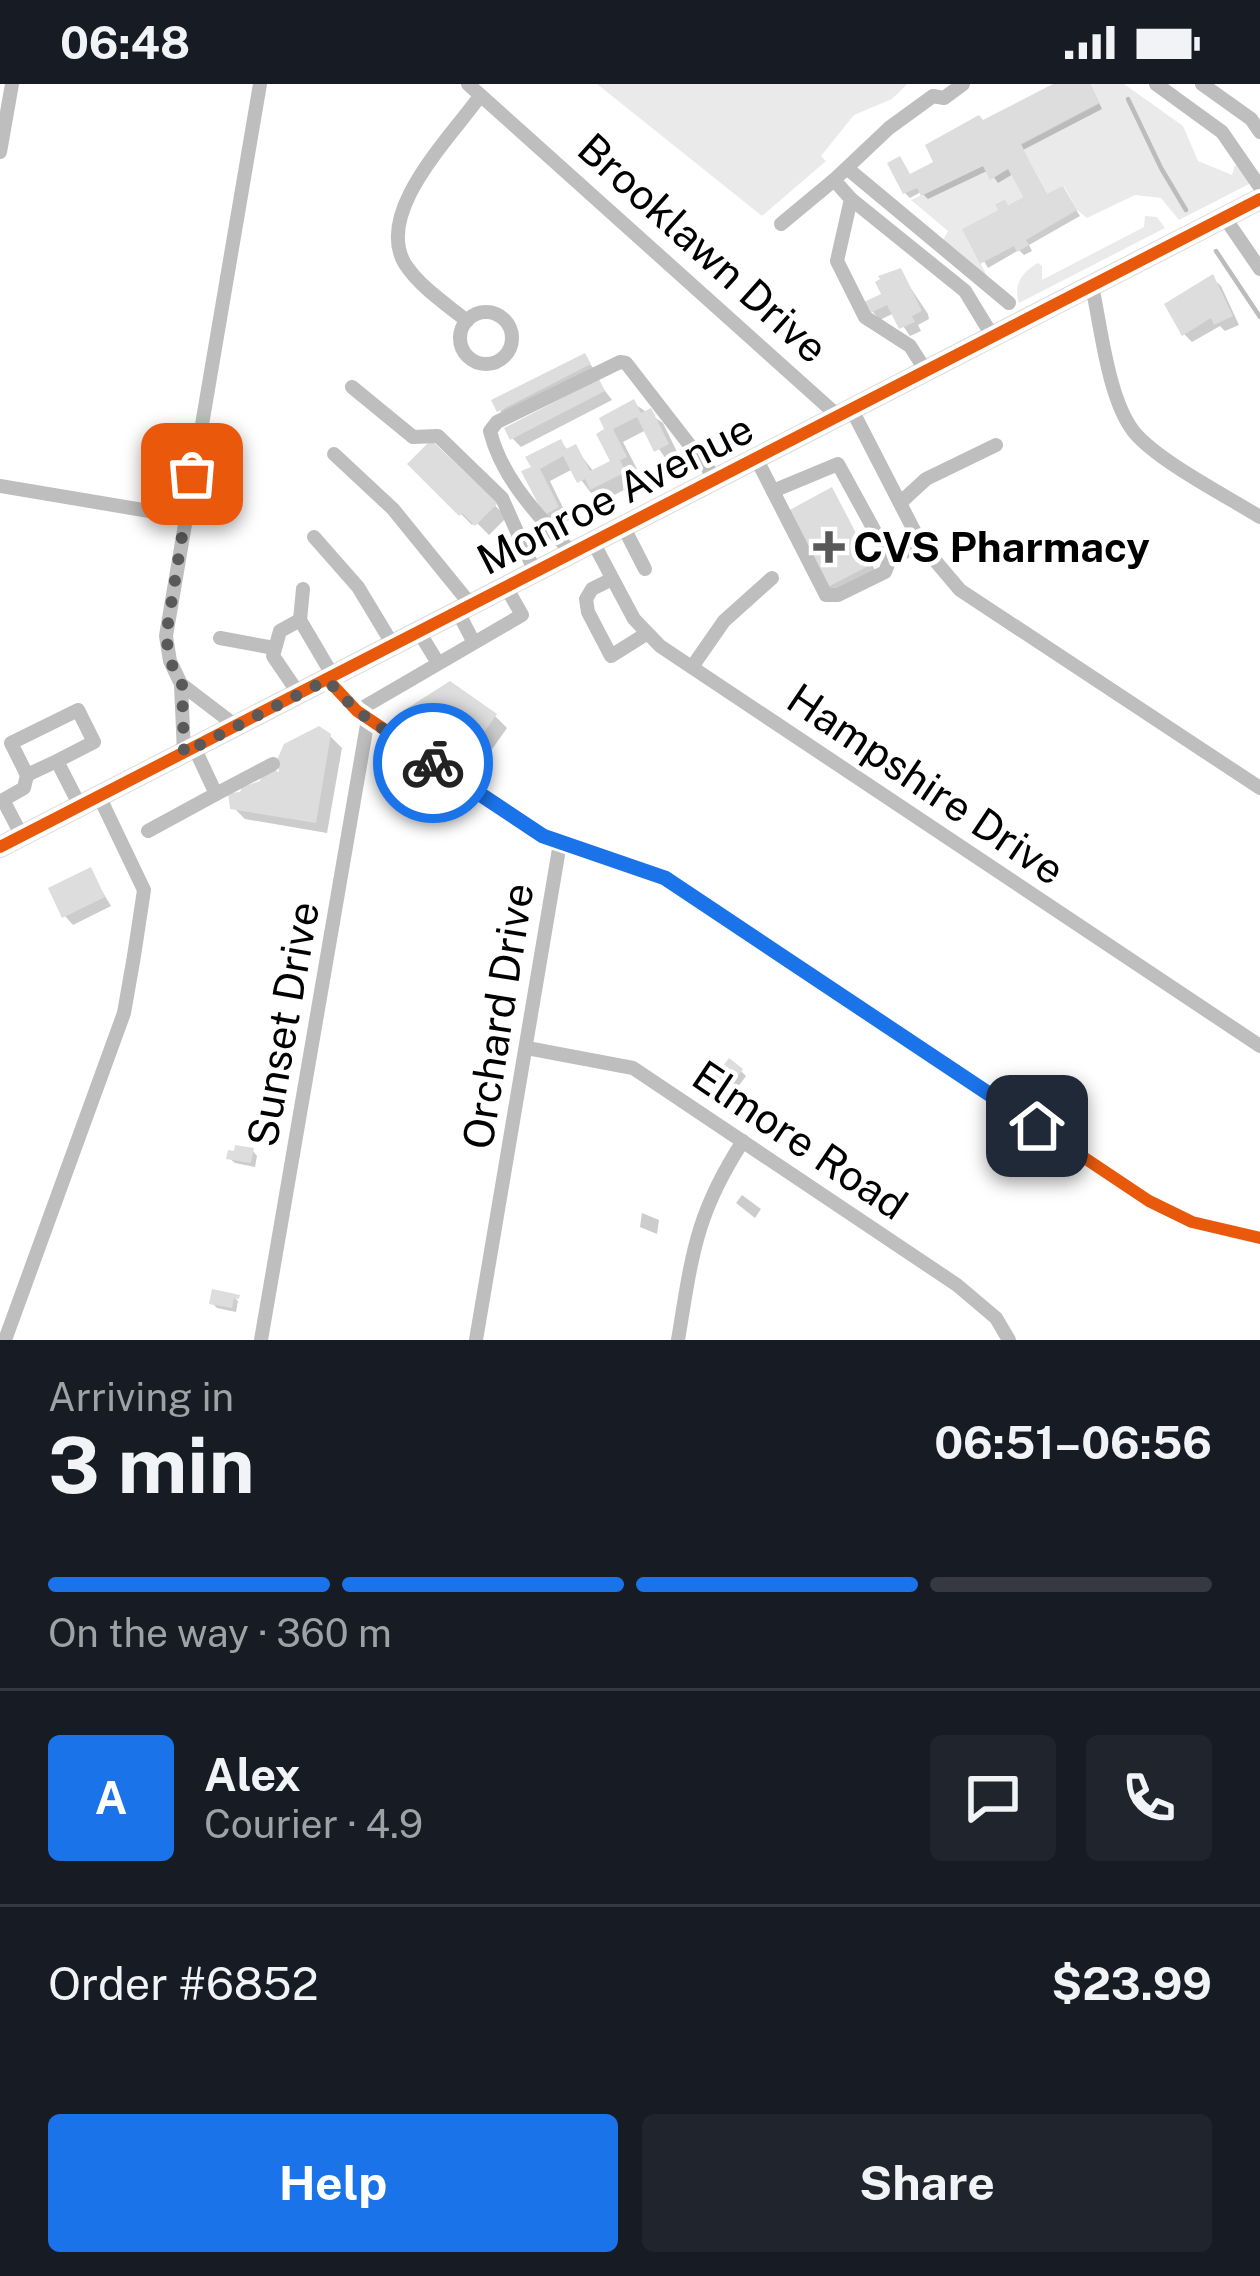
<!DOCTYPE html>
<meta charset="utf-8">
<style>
:root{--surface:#171b24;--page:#20242c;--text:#f1f3f6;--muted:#9ea1a6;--line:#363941;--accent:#1a73e8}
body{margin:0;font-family:"Public Sans",sans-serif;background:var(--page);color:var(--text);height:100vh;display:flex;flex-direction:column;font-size:45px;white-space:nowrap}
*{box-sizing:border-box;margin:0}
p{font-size:39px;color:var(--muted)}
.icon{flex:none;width:66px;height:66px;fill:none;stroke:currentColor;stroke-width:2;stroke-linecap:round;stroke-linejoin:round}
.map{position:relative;height:1256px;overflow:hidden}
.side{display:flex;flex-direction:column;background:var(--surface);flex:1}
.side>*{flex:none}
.pin{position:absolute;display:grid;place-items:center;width:102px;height:102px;color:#fff;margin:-51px;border-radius:24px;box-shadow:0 6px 18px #0006}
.courier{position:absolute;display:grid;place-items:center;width:120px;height:120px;margin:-60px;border:9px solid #1a73e8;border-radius:50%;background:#fff;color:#222;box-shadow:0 3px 15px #0007}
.overview em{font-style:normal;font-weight:700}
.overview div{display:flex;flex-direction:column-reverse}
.overview{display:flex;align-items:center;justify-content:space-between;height:204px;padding:0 48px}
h1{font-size:78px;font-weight:700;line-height:90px}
.bar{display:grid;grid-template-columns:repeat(4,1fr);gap:18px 12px;align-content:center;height:144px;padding:0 48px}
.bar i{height:15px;border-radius:9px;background:var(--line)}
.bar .on{background:var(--accent)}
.bar p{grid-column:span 4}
.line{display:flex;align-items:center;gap:30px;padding:0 48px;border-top:3px solid var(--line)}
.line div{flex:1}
.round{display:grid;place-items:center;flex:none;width:126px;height:126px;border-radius:12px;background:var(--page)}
.cta{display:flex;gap:24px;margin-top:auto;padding:24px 48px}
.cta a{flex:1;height:138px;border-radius:12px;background:var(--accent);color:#fff;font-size:48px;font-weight:700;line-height:138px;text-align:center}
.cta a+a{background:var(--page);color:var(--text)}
.status{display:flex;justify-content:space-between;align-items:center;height:84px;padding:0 60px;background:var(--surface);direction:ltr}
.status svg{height:33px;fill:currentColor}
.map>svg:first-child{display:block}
.green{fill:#eaeaea}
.shadow{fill:#0003}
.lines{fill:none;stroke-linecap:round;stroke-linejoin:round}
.stream{stroke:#bcbcbc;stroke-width:4.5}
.building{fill:#ddd}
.major-casing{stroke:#dbdbdb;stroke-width:22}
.minor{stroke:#bebebe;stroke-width:14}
.major{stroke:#bdbdbd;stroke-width:16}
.cycleway-casing{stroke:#fff;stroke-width:20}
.cycleway{stroke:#e8590c;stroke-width:12}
.done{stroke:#595959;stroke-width:12;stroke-dasharray:0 21.6}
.route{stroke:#1a73e8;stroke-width:15}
.poi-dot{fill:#595959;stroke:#fff;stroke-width:4.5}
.labels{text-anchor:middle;stroke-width:9;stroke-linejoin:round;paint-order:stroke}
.street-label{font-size:42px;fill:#000;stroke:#fff}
.poi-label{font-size:42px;font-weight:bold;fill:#000;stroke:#fff;text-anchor:start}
</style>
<div class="status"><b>06:48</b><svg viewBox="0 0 49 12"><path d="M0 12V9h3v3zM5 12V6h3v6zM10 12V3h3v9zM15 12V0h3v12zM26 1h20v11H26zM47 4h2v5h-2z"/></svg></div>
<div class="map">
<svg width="1260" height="1256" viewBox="0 0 1260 1256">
<rect width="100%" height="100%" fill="#fff"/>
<g class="green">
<polygon points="597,0 907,0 892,15 854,31 821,72 826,77 762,132"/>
<polygon points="1090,0 1124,0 1183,42 1198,77 1232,91 1235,81 1246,88 1251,99 1179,136 1161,114 1135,111 1087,134 1077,126 1064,102 1046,110 1021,61 1099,20"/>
<polygon points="983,82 991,95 1008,85 1023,113 1008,121 1005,115 996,119 998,126 963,145 990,198 940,161 948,147 911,116"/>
<path d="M1145,132l12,1 8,11 -146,75c-6,-18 3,-31 19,-40l4,3v14l102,-53z"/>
</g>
<g class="shadow">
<polygon points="1060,0 1090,0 1102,25 1023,66 1048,113 1063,105 1080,132 1029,161 1032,167 1024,171 1019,166 988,184 966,146 1027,114 1013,90 998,99 989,86 928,115 921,108 910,114 905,109 911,93 937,79 984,39"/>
<polygon points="900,188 928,230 929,235 918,241 921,247 910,252 894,229 880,236 872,227"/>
<polygon points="1212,194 1221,202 1239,241 1225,247 1220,242 1192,258 1184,250"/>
<polygon points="584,272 597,289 508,335 500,327"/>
<polygon points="599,299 612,316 521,363 512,354"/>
<polygon points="633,319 663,339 679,372 668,378 646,346 623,358 637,385 630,388 635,400 605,416 596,407 591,409 573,385 550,397 569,436 558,441 546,430 525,389 560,358 569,367 575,364 594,388 614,378 600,351"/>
<polygon points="431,361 507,433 489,451 476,438 472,441 411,380"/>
<polygon points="836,412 875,486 834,508 829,503"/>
<polygon points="411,626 495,632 507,644 483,678"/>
<polygon points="330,652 342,664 327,749 245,735 233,723 283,693"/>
<polygon points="90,787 111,822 73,841 65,832"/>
<polygon points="741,987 746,992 735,1007 723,999"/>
<polygon points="252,1066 257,1072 255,1083 235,1079 229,1074"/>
<polygon points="742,1111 761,1125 755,1134 736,1119"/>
<polygon points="642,1129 659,1136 657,1150 640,1143"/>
<polygon points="233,1212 238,1217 236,1228 217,1224 212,1219"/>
</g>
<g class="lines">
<g class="stream">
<polyline points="1128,15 1161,84 1186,126"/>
<polyline points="1216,167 1260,233"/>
</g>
</g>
<g class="building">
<polygon points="1053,0 1090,0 1099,19 1021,60 1046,110 1063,102 1077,126 1026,156 1029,161 1017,168 1014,162 980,180 962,145 998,126 995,120 1005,115 1008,121 1023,113 1008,85 990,96 983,82 921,112 917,104 903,110 887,79 900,72 910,90 933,78 925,61 979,31 983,36"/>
<polygon points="901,184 922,227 912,232 915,238 899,245 887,221 870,229 864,218 881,210 875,198 880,195 878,192"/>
<polygon points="1213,190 1233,232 1214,241 1211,234 1182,252 1164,220"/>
<polygon points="585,269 591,280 497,328 491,316"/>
<polygon points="599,295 605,307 510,356 504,344"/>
<polygon points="634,315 641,329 651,324 669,360 654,368 637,333 613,345 627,373 620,376 626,388 590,406 585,395 577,399 563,372 540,385 559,423 544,431 521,387 531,383 525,373 561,355 566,365 576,360 590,387 610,377 596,350 604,345 599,334"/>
<polygon points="431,356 498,419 475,442 462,429 459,432 407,380"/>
<polygon points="832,403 872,480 826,504 786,428"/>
<polygon points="450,597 497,630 470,668 406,625"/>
<polygon points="319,642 331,650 316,739 230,725 228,709 240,708 242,703 260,697 261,692 274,686 279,688 277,676 284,660"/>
<polygon points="91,783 105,813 62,834 48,804"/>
<polygon points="729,974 743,985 729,1005 714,994"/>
<polygon points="235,1061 254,1064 251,1079 226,1075 228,1066 234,1067"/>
<polygon points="212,1205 240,1211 239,1215 234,1214 232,1224 209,1220"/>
</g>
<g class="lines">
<g class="major-casing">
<polyline id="major" points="0,763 1260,115"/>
</g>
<g class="minor">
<polyline points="468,0 838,332"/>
<polyline points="1156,0 1222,48 1260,103"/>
<polyline points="1202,0 1251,35 1260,48"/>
<polyline points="0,68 12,0"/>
<polyline points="848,85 1009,219"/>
<polyline points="851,115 965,207 993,253"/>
<polyline points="1225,134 1260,185"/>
<polyline points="781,140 834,96"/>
<path d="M1092,202c9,41 16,113 42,146 24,29 92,64 126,85"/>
<circle cx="486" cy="254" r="26"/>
<path d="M467,237c-21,-17 -47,-34 -62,-57 -31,-52 46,-127 75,-168"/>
<polyline points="926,287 910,262 865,233 837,177 851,115 834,96 889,44 933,12 944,14 963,0"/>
<polyline points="352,303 413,353 438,352 502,414 535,488"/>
<polyline points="852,326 921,460 960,506 1260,704"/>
<polyline points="334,370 393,425 471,521"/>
<polyline points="756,374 826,511 838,511 885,488 890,475 921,460"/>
<polyline points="0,402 185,433"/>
<polyline points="773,407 838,380 890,475"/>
<polyline points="900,419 926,395 996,361"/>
<polyline points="623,442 645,485"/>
<polyline points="314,453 358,503 393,561"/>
<polyline points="593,458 634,535 660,562 1260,962"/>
<path d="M572,469c-32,-36 -70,-73 -82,-122l7,-9 123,-60 6,1 90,116"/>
<polyline points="612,495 592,505 586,515 588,528 611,572 646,550"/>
<polyline points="303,505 300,536 333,592"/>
<polyline points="458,528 473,557"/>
<polyline points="419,548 438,579"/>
<polyline points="220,554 274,564"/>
<polyline points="692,583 724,537 772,494"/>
<polyline points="327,595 357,627 543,752 665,794 1149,1117 1192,1138 1260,1154"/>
<polyline points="181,600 236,642"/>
<polyline points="299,610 273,572 280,547 300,536"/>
<polyline points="357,627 522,531 506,503"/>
<polyline points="184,669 181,600 170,577 166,552 260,0"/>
<polyline points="57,677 27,691 11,659 78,626 94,658 57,677 80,722"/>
<polyline points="216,710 273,680"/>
<polyline points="148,747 216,710 194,663"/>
<polyline points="22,752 3,716 24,704 27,691"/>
<polyline points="527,964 633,984 957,1201 996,1234 1009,1256"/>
<polyline points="5,1256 124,929 134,872 144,806 99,712"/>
<polyline points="261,1256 368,635"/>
<polyline points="476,1256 560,759"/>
<path d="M678,1256c14,-84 17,-125 65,-199"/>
</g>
<use href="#major" class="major"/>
<g class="cycleway-casing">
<g id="cycleway">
<polyline points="327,595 357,627 543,752 665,794 1149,1117 1192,1138 1260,1154"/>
<polyline points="0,763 1260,115"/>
</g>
</g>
<use href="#cycleway" class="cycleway"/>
</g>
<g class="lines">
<polyline class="done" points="192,390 166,552 170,577 182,600 184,669 327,596 357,627 433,679"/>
<polyline class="route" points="433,679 543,752 665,794 1037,1042"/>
</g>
<path class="poi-dot" d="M823 445h12v12h12v12h-12v12h-12v-12h-12v-12h12z"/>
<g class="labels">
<g class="street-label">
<text transform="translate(703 164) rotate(42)" y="15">Brooklawn Drive</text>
<text transform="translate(615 410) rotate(-27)" y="15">Monroe Avenue</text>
<text transform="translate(926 700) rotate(34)" y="15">Hampshire Drive</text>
<text transform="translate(498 932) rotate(-81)" y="15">Orchard Drive</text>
<text transform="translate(283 940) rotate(-80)" y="15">Sunset Drive</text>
<text transform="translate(800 1056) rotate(34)" y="15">Elmore Road</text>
</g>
<g class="poi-label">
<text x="853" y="478">CVS Pharmacy</text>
</g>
</g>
</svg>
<div class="pin" style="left:192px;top:390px;background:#ea580c"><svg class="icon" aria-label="bag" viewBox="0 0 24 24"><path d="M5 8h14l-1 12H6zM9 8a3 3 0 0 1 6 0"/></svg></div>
<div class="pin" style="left:1037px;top:1042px;background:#1f2937"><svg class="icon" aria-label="home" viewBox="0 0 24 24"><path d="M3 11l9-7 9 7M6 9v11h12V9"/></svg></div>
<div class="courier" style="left:433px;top:679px"><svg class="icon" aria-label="bike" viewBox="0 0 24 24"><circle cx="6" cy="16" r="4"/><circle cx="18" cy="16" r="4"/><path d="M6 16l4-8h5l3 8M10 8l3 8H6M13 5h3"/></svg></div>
</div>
<section class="side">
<div class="overview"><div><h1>3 min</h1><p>Arriving in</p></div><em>06:51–06:56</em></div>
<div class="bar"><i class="on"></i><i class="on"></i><i class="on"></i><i></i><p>On the way · 360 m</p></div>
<div class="line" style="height:216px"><b class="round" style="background:var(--accent);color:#fff">A</b><div><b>Alex</b><p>Courier · 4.9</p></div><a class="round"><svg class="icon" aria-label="chat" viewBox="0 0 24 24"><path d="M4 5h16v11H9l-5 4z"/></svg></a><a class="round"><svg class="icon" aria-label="phone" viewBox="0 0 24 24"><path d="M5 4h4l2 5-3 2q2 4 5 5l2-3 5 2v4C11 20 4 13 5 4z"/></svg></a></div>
<div class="line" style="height:156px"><div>Order #6852</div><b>$23.99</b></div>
<div class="cta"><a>Help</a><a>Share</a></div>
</section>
